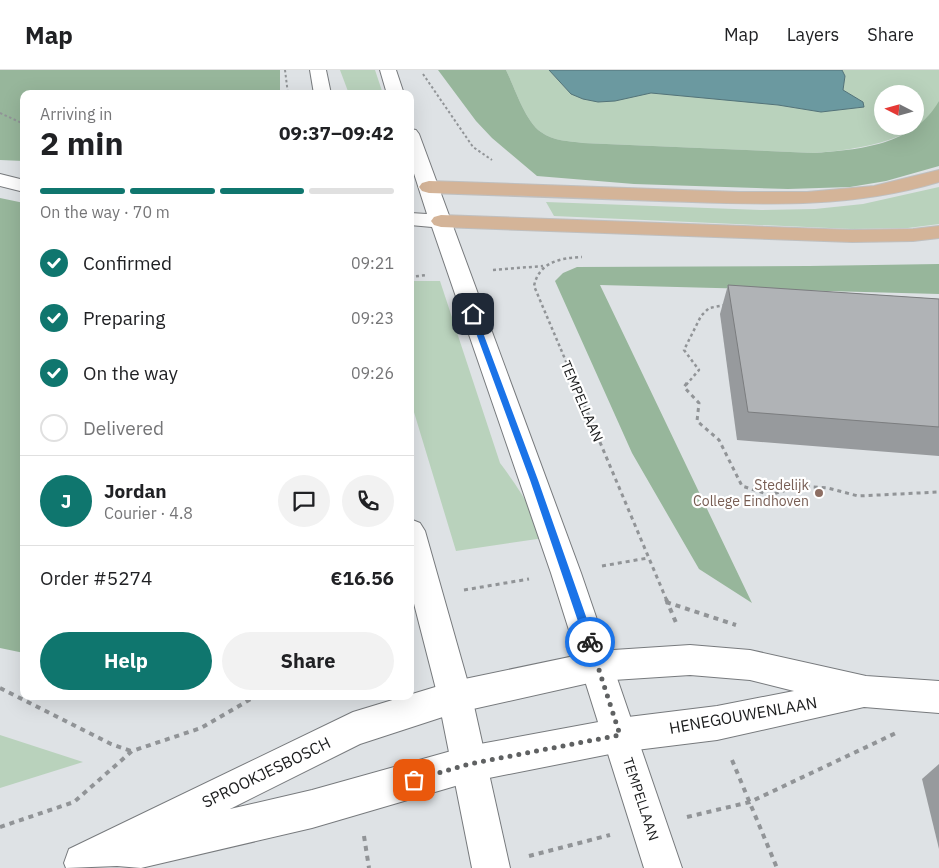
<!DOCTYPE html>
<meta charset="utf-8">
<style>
:root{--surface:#fff;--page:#f2f2f2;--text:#202124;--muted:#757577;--line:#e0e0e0;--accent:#0f766e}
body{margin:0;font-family:"IBM Plex Sans",sans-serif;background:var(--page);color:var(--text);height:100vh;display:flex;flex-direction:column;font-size:19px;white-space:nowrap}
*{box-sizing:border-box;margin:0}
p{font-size:16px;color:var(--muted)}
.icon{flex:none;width:28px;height:28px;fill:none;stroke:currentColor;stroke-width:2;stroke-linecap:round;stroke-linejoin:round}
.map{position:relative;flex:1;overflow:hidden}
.sheet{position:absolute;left:20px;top:20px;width:394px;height:610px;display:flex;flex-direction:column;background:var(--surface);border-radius:10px;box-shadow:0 5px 20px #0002}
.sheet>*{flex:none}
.needle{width:32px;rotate:276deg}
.controls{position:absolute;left:874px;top:15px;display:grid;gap:10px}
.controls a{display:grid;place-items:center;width:50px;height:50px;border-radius:50%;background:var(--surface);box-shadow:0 5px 20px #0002;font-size:25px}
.pin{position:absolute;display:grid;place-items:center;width:42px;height:42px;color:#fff;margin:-21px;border-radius:10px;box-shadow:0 2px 8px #0006}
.courier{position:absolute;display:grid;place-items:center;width:50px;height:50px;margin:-25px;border:4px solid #1a73e8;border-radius:50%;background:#fff;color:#222;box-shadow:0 1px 6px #0007}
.overview em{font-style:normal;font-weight:700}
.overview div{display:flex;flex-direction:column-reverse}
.overview{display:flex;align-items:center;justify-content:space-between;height:85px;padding:0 20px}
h1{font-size:32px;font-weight:700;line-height:38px}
.bar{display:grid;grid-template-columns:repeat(4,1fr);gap:8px 5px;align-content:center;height:60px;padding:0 20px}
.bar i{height:6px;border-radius:4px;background:var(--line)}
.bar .selected{background:var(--accent)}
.bar p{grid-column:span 4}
.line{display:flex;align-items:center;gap:12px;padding:0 20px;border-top:1px solid var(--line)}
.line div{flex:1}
.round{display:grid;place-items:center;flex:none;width:52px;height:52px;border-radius:26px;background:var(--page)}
ol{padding:0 20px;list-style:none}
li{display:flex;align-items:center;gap:15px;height:55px}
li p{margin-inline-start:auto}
li .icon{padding:5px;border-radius:50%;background:var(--accent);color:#fff;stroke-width:4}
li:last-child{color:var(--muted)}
li i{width:28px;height:28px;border:2px solid var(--line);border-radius:50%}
.cta{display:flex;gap:10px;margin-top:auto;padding:10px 20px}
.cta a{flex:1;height:58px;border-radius:30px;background:var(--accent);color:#fff;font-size:20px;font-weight:700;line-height:58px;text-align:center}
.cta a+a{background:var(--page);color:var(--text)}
header{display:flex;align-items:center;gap:30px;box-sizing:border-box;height:70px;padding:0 25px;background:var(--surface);border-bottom:1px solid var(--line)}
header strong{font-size:24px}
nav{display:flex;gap:28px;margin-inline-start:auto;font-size:18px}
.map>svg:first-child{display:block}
.green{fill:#b9d2bc;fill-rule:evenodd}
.forest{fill:#97b69b}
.water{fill:#6b99a0;stroke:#537378}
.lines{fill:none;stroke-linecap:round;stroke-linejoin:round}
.minor-casing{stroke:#777a7d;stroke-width:2}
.tertiary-casing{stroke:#777a7d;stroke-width:2}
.secondary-casing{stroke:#777a7d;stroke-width:2}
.primary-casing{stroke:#bfbfbf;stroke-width:2}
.path-far3{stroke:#919497;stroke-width:2;stroke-dasharray:2.5 2.5;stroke-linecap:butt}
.path-far2{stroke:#919497;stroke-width:2.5;stroke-dasharray:3 3;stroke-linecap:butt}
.path-far1{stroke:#919497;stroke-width:3;stroke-dasharray:4 4;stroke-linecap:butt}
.path{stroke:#919497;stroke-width:4;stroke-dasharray:5 5;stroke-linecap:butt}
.minor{fill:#fff;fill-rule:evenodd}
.tertiary{fill:#fff;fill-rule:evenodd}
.secondary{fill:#fff;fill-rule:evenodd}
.primary{fill:#d4b498;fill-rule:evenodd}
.wall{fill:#979a9d}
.building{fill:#b0b3b6;stroke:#7b7d7f}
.route{fill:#1a73e8}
.done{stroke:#5f6162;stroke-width:5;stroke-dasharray:0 9}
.education-dot{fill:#8d6e63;stroke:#fff;stroke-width:2}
.labels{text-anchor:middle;stroke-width:4.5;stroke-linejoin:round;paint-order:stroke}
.street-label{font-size:14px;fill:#1a1b1c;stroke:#fff}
.education-label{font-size:14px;fill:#785e54;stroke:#fff;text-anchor:end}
.near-street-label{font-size:16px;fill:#1a1b1c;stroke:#fff}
</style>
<header>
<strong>Map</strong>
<nav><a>Map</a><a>Layers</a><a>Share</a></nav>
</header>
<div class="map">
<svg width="939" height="798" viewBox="0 0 939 798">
<rect width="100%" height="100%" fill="#dee2e5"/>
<g class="green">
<polygon points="340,0 375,0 383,24 349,24"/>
<path d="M506,0h43l22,24 63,2 17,-3 20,1 107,11 43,7 43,-5 -1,-5 -20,-12 2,-14 -3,-6h97c0,9 0,22 0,31 -11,40 -92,50 -126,52l-230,-10c-14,-2 -30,-2 -42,-11 -16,-11 -26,-44 -35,-62zM882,24h33v32h-33z"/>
<polygon points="939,117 939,154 908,158 852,159 554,146 546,132 761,140 815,139 863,134"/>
<path d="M410,211h30l60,182c18,24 33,47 44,75l-88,13 -46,-152z"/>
<polygon points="0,665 83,692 0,718"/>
</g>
<g class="forest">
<polygon points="0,0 280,0 280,24 24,24 24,91 0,90"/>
<path d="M438,0h68c9,18 19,51 35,62 12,9 28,9 42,11l230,10c46,-3 101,-8 126,-52v65l-53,15 -36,6 -62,2 -154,-5 -97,-8 -45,-38 -16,-17z"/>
<polygon points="0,128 24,133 24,583 0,578"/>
<polygon points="939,194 939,224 600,215 752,533 699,499 632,383 555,211 563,203 577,197 809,196"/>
</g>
<polygon class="water" points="549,0 842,0 845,6 843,20 863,32 864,37 821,42 778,35 651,23 615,31 598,32 583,29 571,24"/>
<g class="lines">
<g class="minor-casing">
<polygon id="minor" points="0,104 24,110 24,122 0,116"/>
</g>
<g class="tertiary-casing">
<path id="tertiary" d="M690,575l60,5 116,26 73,5v32l-75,-6 -147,33 -97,12 -151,30 -157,46 -171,40 -24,-2 -51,2 -2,-5 5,-14 284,-137 102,-31 143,-30zM690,605l60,5 44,11 -77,15 -97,12 -151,28 -157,44 -82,19 130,-65 95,-31 143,-32z"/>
</g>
<g class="secondary-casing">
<g id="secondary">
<polygon points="310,0 326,0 331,24 314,24"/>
<polygon points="380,0 396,0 404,24 387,24"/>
<polygon points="410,59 416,60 419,64 581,503 682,798 644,798 551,503 432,157 410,155 410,143 427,144 410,91"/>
<polygon points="410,449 420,453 425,461 472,627 510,798 472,798 438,627 410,518"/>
</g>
</g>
<g class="primary-casing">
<g id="primary">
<path d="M939,100v12c-93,28 -183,22 -279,19 -77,-3 -154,-6 -231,-8l-7,-2 -3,-4 3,-4 7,-2 310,11h68l67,-6z"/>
<polygon points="441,145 852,160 913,159 939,156 939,168 913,171 852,172 441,157 434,155 431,151 434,147"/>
</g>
</g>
<g class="path-far3">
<polyline points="285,0 288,24"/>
<polyline points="423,4 473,77 492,90"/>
<polyline points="0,43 24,54"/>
</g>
<g class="path-far2">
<polyline points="493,200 543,196"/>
<polyline points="410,207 427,205"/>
<path d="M576,315l-42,-99c5,-24 26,-28 48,-29"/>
<polyline points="686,315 699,300 684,280 701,246 709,238 725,235"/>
</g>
<g class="path-far1">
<polyline points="575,313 667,531"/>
<polyline points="687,313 684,317 699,333 697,351 719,370 742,416 770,425 800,416 828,418 858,426 939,422"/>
<polyline points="602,496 648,488"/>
<polyline points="464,520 529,509"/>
</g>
<g class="path">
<polyline points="666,529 677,555"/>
<polyline points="666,532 736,555"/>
<polyline points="0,618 111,674 131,681"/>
<polyline points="732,690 777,798"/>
<polyline points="687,747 750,732 896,663"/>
<polyline points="0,757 74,732 132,681 201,658 256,626"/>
<polyline points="364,766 369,798"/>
<polyline points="529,786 610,765"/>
</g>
<use href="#minor" class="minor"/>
<use href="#tertiary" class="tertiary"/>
<use href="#secondary" class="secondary"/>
<use href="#primary" class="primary"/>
</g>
<g class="wall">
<polygon points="728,215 939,229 939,386 737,370 720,244"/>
<polygon points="939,694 939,779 922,709"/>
</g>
<polygon class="building" points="728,215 939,229 939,357 748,342"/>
<polygon class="route" points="473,241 476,244 538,410 595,572 590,576 585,572 530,410 469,244"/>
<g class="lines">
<polyline class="done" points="414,710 469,694 620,665 590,572"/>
</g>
<circle class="education-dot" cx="819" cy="423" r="5"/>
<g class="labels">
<g class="street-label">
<text transform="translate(582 331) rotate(67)" y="5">TEMPELLAAN</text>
<text transform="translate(641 729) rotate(72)" y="5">TEMPELLAAN</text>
</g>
<g class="education-label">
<text x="809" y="420">Stedelijk<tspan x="809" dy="16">College Eindhoven</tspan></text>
</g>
<g class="near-street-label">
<text transform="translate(743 645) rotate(-10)" y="6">HENEGOUWENLAAN</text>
<text transform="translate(266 702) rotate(-26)" y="6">SPROOKJESBOSCH</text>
</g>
</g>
</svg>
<div class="controls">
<a><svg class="needle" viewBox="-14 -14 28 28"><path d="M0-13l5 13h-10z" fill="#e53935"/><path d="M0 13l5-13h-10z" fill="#757577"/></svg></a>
</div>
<div class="pin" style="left:414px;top:710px;background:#ea580c"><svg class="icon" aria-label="bag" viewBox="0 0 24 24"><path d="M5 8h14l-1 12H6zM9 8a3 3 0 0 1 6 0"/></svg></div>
<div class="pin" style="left:473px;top:244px;background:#1f2937"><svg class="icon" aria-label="home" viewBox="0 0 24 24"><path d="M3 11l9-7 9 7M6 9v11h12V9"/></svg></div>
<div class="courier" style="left:590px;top:572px"><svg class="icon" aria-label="bike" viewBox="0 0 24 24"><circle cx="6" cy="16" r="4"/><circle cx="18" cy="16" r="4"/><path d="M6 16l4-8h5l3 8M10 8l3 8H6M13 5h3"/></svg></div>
<section class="sheet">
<div class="overview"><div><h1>2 min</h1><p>Arriving in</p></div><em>09:37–09:42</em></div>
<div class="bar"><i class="selected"></i><i class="selected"></i><i class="selected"></i><i></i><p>On the way · 70 m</p></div>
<ol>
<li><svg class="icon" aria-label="check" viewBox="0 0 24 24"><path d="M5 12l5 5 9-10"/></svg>Confirmed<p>09:21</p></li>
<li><svg class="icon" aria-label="check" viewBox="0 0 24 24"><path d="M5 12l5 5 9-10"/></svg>Preparing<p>09:23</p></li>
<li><svg class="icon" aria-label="check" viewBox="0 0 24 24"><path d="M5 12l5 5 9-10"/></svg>On the way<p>09:26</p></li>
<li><i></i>Delivered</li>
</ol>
<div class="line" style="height:90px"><b class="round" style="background:var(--accent);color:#fff">J</b><div><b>Jordan</b><p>Courier · 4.8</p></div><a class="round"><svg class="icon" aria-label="chat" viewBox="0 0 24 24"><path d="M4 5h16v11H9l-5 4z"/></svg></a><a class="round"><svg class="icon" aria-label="phone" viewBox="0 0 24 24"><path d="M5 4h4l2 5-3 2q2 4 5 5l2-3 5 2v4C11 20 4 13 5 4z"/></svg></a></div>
<div class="line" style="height:65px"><div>Order #5274</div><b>€16.56</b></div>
<div class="cta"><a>Help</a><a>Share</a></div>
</section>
</div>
